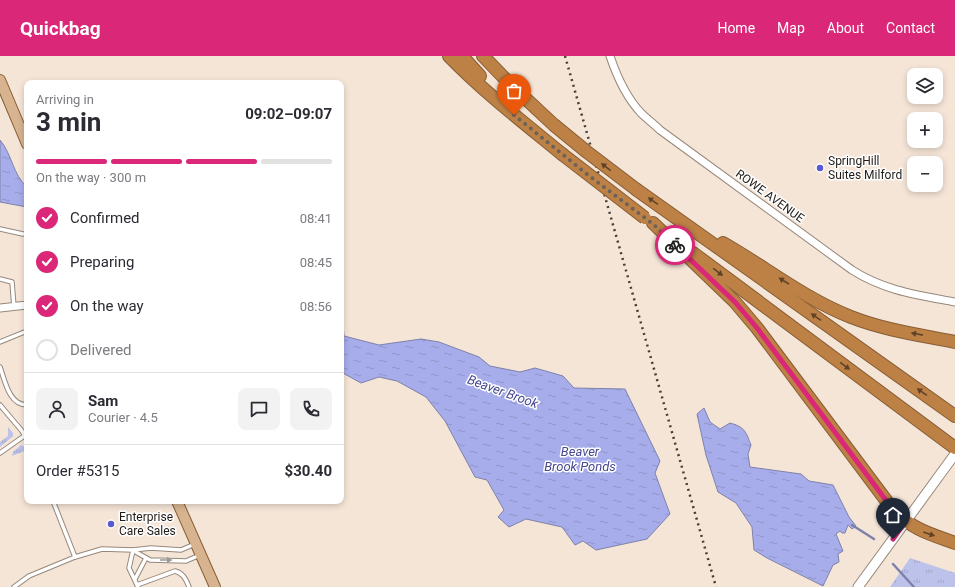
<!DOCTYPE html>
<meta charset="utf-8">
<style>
:root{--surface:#fff;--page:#f2f2f3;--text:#2b2b33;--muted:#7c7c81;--line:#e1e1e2;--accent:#db2777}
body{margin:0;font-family:Roboto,sans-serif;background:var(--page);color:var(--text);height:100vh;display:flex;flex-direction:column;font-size:15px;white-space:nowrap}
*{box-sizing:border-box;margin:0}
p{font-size:13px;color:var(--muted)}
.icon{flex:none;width:22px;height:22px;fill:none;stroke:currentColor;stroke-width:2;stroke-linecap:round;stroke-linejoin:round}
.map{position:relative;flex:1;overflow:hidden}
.sheet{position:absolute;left:24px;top:24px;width:320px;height:424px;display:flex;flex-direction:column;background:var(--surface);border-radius:8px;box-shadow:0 2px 6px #0003}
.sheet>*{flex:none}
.tools{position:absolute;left:907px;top:12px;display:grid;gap:8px}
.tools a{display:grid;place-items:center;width:36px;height:36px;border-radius:8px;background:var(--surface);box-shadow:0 2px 6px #0003;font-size:20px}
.pin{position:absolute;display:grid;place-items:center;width:34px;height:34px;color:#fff;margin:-41px -17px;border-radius:50% 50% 50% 0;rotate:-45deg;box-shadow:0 0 4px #0007}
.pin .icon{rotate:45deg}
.courier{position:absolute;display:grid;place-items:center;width:40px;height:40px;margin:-20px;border:3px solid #db2777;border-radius:50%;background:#fff;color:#222;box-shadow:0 1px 5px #0007}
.headline em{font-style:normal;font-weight:700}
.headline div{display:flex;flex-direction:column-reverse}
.headline{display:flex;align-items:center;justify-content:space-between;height:68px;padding:0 12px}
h1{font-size:26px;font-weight:700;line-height:30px}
.bar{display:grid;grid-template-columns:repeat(4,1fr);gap:6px 4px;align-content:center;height:48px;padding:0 12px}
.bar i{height:5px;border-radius:3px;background:var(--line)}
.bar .active{background:var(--accent)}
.bar p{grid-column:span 4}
.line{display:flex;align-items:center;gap:10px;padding:0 12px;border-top:1px solid var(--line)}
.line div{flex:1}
.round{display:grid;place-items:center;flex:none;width:42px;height:42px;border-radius:8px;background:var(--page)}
ol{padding:0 12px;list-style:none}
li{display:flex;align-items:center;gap:12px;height:44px}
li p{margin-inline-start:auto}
li .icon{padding:4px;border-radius:50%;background:var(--accent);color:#fff;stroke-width:4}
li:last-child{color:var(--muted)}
li i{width:22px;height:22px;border:2px solid var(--line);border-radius:50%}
header{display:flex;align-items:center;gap:24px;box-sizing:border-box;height:56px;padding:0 20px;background:var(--accent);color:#fff}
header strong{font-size:19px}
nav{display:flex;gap:22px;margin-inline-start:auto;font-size:14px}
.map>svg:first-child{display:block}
.grass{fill:url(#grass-tufts)}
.water{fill:url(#water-ripples);stroke:#7e81aa}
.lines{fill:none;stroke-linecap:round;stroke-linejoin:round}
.stream{stroke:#7e81aa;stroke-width:2.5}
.lane-casing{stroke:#96887b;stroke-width:5.5}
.street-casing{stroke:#96887b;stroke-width:9}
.secondary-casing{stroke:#96887b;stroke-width:11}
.primary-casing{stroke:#865d35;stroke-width:12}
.highway-casing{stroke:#865d35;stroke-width:14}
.lane{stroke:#fff;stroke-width:3.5}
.street{stroke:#fff;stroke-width:7}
.secondary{stroke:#fff;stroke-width:9}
.primary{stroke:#d7b38f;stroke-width:10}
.highway{stroke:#bd8045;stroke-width:12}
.rail{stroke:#453e37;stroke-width:2.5;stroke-dasharray:2 4;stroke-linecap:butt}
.highway-bridge-casing{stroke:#865d35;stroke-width:14;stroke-linecap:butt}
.highway-bridge{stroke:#bd8045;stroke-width:12}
.oneway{fill:#5f4329}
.oneway2{fill:#9b9896}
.done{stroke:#6b625a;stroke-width:4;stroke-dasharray:0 7.2}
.route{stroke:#db2777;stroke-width:5}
.poi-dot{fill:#5a58d0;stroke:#fff;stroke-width:1.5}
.labels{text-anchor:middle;stroke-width:3;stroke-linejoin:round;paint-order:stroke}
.poi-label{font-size:12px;fill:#211b16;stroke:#fff;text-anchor:start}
.street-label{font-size:12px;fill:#211b16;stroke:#fff}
.water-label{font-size:13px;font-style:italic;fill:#464890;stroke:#fff}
</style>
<header>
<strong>Quickbag</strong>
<nav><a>Home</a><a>Map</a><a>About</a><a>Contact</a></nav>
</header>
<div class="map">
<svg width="955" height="531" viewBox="0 0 955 531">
<defs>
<pattern id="grass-tufts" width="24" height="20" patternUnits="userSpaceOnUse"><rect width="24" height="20" fill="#bdc2eb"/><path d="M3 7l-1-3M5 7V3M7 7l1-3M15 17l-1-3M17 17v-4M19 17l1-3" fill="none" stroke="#a2a6c9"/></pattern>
<pattern id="water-ripples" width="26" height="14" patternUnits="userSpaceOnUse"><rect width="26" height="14" fill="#a6adea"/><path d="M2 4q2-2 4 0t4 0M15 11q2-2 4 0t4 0" fill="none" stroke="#8f94c8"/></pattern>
</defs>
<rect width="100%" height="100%" fill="#f5e5d7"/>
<g class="grass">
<polygon points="8,371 13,377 13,380 0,391 0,386 8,380"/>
<polygon points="21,389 25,391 27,394 12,400 13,396"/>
<polygon points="910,502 955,517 955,531 890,531"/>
</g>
<g class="water">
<path d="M0,84c12,14 13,35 27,47v20l-27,-5z"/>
<polygon points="341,244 344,280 379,289 421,283 439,286 479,301 490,310 520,316 535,312 563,320 574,332 625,333 660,405 655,417 670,458 647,483 596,494 583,485 575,489 562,471 526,463 509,471 498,461 504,454 487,424 475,421 445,365 426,341 397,325 379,321 361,327 341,316"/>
<path d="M704,352l6,14 10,7 10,-6c15,4 16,9 21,22l-3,9 2,13 51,7 8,7 24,4 16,32 7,9 -4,3 -4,-4 -3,8h-3l-2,-2 -4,3 7,17 -5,3 1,8 -6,3 -10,21 -56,-28 -13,-8 -2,-23 -16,-24 -18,-11 -12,-37 -9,-41z"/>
</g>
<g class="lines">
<g class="stream">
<polyline points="852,469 874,483"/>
<polyline points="893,508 914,531"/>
</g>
<g class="lane-casing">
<g id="lane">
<polyline points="0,173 23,178"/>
<polyline points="0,223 12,226 14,251"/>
<polyline points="0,286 27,275"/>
<path d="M0,311c5,14 9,38 27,38"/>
<polyline points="0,349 22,375 27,384"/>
<polyline points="0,397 27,378"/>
<polyline points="53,445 75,501"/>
<polyline points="133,494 129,512 138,531"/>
<polyline points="134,495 150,504 186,505 200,499"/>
<polyline points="135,523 146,502"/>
<path d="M137,529l38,-14c8,2 11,8 14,16"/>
<polyline points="14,531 29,520 75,501 102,493 133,494 151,492 181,494 195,488"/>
</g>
</g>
<g class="street-casing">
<g id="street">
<path d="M610,0c7,21 16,41 31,57 6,6 13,11 19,17l192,140c33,21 66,25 103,32"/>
<polyline points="0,252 27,249"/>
</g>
</g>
<g class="secondary-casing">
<polyline id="secondary" points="858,531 955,398"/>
</g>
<g class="primary-casing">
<g id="primary">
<polyline points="0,24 27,88"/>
<polyline points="177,445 215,531"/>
</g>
</g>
<g class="highway-casing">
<g id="highway">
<path d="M449,0c35,36 74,66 113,98"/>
<polyline points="462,0 480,20"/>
<polyline points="483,0 510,28 554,69"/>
<polyline points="637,134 955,360"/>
<path d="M653,167l82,79 22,26 137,183c20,19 36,23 61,32"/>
<path d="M723,187c42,24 82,56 128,74 33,13 69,18 104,25"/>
<polyline points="693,197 955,392"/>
</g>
</g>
<use href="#lane" class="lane"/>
<use href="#street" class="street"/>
<use href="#secondary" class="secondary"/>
<use href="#primary" class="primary"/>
<use href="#highway" class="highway"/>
<polyline class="rail" points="565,0 716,531"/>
<g class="highway-bridge-casing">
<g id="highway-bridge">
<polyline points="554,69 587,96 637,134"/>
<polyline points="562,98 645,162"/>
</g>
</g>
<use href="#highway-bridge" class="highway-bridge"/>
</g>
<defs><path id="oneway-solid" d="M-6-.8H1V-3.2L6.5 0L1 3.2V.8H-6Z"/></defs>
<g class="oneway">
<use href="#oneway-solid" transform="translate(606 111) rotate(-142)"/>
<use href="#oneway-solid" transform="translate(653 145) rotate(-145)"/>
<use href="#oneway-solid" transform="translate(718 216) rotate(37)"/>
<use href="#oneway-solid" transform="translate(784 225) rotate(-148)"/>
<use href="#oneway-solid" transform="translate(816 261) rotate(-145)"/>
<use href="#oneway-solid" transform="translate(917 278) rotate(-169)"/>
<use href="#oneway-solid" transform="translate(845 310) rotate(36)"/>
<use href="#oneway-solid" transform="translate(922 336) rotate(-145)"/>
<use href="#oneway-solid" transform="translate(929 478) rotate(19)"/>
</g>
<use class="oneway2" href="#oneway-solid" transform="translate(166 504)"/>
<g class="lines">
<polyline class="done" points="514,59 588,119 653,168 675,189"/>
<polyline class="route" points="675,189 735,246 757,272 894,455 905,466 893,483"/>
</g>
<g class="poi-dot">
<circle cx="820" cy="112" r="4"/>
<circle cx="111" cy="468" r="4"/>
</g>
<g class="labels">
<g class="poi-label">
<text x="828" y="109">SpringHill<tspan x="828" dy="14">Suites Milford</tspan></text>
<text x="119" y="465">Enterprise<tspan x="119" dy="14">Care Sales</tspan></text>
</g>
<g class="street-label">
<text transform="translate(770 140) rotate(36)" y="4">ROWE AVENUE</text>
</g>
<g class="water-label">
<text transform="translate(503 335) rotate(20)" y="5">Beaver Brook</text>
<text x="580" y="400">Beaver<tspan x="580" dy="15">Brook Ponds</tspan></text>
</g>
</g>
</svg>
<div class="tools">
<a><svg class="icon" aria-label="layers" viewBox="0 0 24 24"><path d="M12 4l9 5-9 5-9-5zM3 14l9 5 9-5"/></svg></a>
<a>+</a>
<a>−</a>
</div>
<div class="pin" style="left:514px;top:59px;background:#ea580c"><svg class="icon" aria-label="bag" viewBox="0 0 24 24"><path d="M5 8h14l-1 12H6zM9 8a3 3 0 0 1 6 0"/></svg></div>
<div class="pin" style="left:893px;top:483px;background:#1f2937"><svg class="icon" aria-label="home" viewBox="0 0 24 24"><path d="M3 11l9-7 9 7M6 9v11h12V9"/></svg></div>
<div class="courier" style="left:675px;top:189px"><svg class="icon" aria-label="bike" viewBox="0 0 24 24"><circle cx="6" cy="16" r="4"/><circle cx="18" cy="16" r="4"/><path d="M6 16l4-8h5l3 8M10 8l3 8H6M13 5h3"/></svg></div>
<section class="sheet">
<div class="headline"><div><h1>3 min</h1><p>Arriving in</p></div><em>09:02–09:07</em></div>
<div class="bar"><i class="active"></i><i class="active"></i><i class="active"></i><i></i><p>On the way · 300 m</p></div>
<ol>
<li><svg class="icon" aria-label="check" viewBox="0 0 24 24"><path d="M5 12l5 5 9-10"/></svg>Confirmed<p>08:41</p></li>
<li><svg class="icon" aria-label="check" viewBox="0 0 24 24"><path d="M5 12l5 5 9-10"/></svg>Preparing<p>08:45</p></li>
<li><svg class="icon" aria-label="check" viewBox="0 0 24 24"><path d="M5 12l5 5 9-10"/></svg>On the way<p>08:56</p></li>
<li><i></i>Delivered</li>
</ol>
<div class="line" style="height:72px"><a class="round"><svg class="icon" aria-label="person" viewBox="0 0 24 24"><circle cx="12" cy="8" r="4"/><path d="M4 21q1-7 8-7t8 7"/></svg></a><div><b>Sam</b><p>Courier · 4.5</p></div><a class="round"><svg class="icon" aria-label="chat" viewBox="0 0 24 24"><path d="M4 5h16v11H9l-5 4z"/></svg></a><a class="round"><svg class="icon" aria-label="phone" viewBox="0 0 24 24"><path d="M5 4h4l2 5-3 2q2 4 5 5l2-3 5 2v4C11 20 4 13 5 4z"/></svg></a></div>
<div class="line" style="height:52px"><div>Order #5315</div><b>$30.40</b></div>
</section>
</div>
